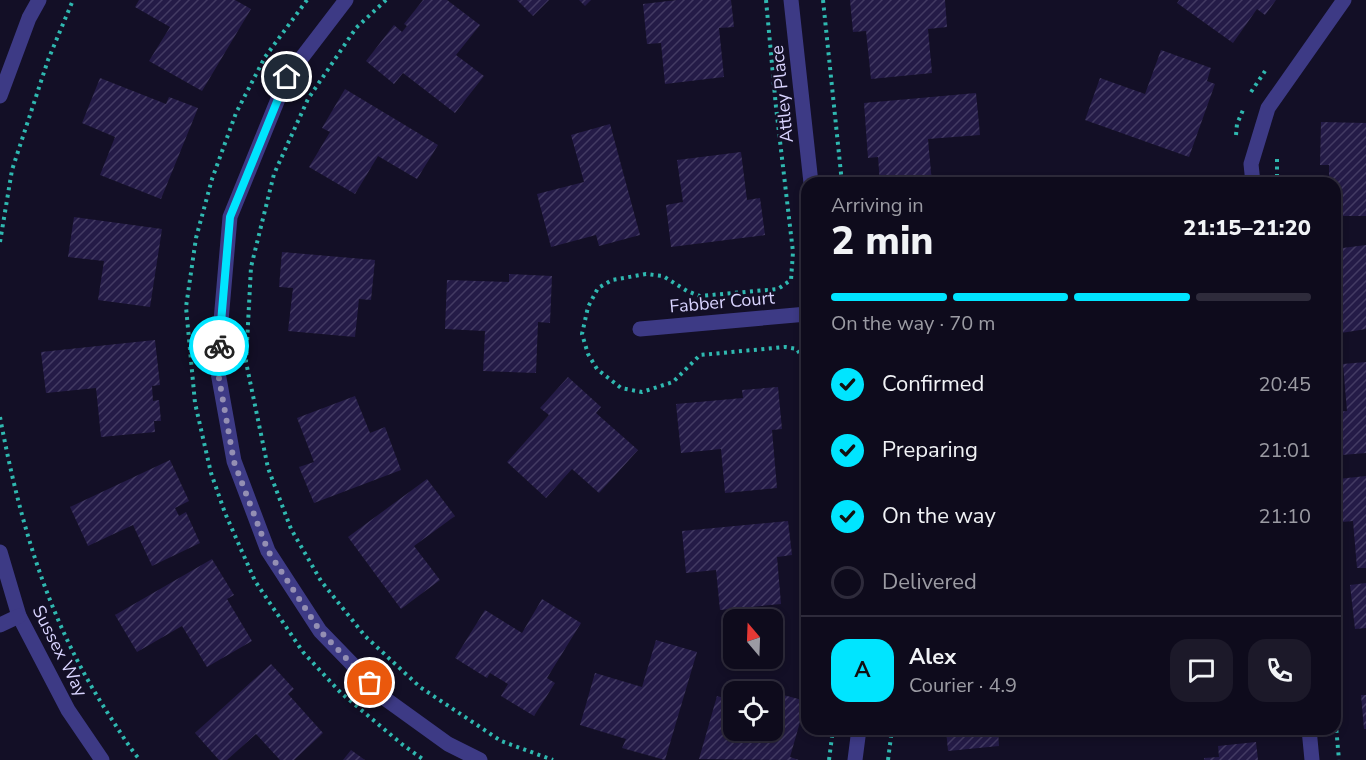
<!DOCTYPE html>
<meta charset="utf-8">
<style>
:root{--surface:#0e0b1c;--page:#1c1929;--text:#f1f3f6;--muted:#9b9ba3;--line:#2e2b3b;--accent:#00e5ff}
body{margin:0;font-family:"Nunito Sans",sans-serif;background:var(--page);color:var(--text);height:100vh;display:flex;flex-direction:column;font-size:22px;white-space:nowrap}
*{box-sizing:border-box;margin:0}
p{font-size:20px;color:var(--muted)}
.icon{flex:none;width:33px;height:33px;fill:none;stroke:currentColor;stroke-width:2;stroke-linecap:round;stroke-linejoin:round}
.map{position:relative;flex:1;overflow:hidden}
.details{position:absolute;left:801px;top:177px;width:540px;height:558px;display:flex;flex-direction:column;background:var(--surface);border-radius:18px;box-shadow:0 3px 9px #0003,0 0 0 2px var(--line)}
.details>*{flex:none}
.needle{width:39px;rotate:341deg}
.tools{position:absolute;left:723px;top:609px;display:grid;gap:12px}
.tools a{display:grid;place-items:center;width:60px;height:60px;border-radius:12px;background:var(--surface);box-shadow:0 3px 9px #0003,0 0 0 2px var(--line);font-size:30px}
.pin{position:absolute;display:grid;place-items:center;width:51px;height:51px;color:#fff;margin:-26px;border:3px solid #fff;border-radius:50%;box-shadow:0 2px 6px #0007}
.courier{position:absolute;display:grid;place-items:center;width:60px;height:60px;margin:-30px;border:4px solid #00e5ff;border-radius:50%;background:#fff;color:#222;box-shadow:0 2px 8px #0007}
.headline em{font-style:normal;font-weight:800}
.headline div{display:flex;flex-direction:column-reverse}
.headline{display:flex;align-items:center;justify-content:space-between;height:102px;padding:0 30px}
h1{font-size:39px;font-weight:800;line-height:45px}
.bar{display:grid;grid-template-columns:repeat(4,1fr);gap:9px 6px;align-content:center;height:72px;padding:0 30px}
.bar i{height:8px;border-radius:4px;background:var(--line)}
.bar .on{background:var(--accent)}
.bar p{grid-column:span 4}
.line{display:flex;align-items:center;gap:15px;padding:0 30px;border-top:2px solid var(--line)}
.line div{flex:1}
.round{display:grid;place-items:center;flex:none;width:63px;height:63px;border-radius:18px;background:var(--page)}
ol{padding:0 30px;list-style:none}
li{display:flex;align-items:center;gap:18px;height:66px}
li p{margin-inline-start:auto}
li .icon{padding:6px;border-radius:50%;background:var(--accent);color:#111;stroke-width:4}
li:last-child{color:var(--muted)}
li i{width:33px;height:33px;border:3px solid var(--line);border-radius:50%}
.map>svg:first-child{display:block}
.building{fill:url(#building-hatch)}
.lines{fill:none;stroke-linecap:round;stroke-linejoin:round}
.path{stroke:#2fb8b0;stroke-width:4;stroke-dasharray:3 4.5;stroke-linecap:butt}
.minor{stroke:#3d3a85;stroke-width:15}
.done{stroke:#948fb3;stroke-width:6;stroke-dasharray:0 10.8}
.route{stroke:#00e5ff;stroke-width:8}
.labels{text-anchor:middle;stroke-width:4.5;stroke-linejoin:round;paint-order:stroke}
.street-label{font-size:18px;fill:#d9d4ff;stroke:#130f26}
</style>
<div class="map">
<svg width="1366" height="760" viewBox="0 0 1366 760">
<defs>
<pattern id="building-hatch" width="6" height="6" patternUnits="userSpaceOnUse" patternTransform="scale(1.5)"><rect width="6" height="6" fill="#241b47"/><path d="M-1 1l2-2M0 6l6-6M5 7l2-2" fill="none" stroke="#433b63"/></pattern>
</defs>
<rect width="100%" height="100%" fill="#130f26"/>
<g class="building">
<polygon points="139,0 235,0 251,9 202,91 149,61 170,27 135,7"/>
<polygon points="423,0 447,0 480,25 456,55 484,76 455,113 403,73 394,84 366,61 394,25 402,32 407,26 404,24"/>
<polygon points="517,0 549,0 533,16"/>
<polygon points="579,0 591,0 585,6"/>
<polygon points="677,0 731,0 734,27 719,28 724,77 665,84 661,43 647,44 643,4"/>
<polygon points="850,0 945,0 947,27 928,29 932,73 871,79 866,31 853,32"/>
<polygon points="1179,0 1276,0 1265,15 1257,9 1233,43 1177,3"/>
<polygon points="1161,50 1211,68 1207,81 1215,84 1189,157 1085,120 1100,78 1145,94"/>
<polygon points="100,78 166,104 169,97 198,108 161,199 100,175 115,137 82,123"/>
<polygon points="345,89 438,145 417,179 378,156 355,194 309,167 330,132 322,128"/>
<polygon points="976,93 980,135 928,139 932,183 880,183 878,157 868,158 864,103"/>
<polygon points="1321,122 1366,123 1366,216 1335,216 1335,183 1329,183 1329,165 1320,165"/>
<polygon points="610,124 640,235 599,246 596,235 551,247 537,194 584,182 571,135"/>
<polygon points="741,152 747,200 760,198 765,235 671,247 666,205 683,202 677,160"/>
<polygon points="74,217 162,229 150,307 98,300 104,261 68,257"/>
<polygon points="1366,245 1366,329 1341,333 1335,286 1335,249"/>
<polygon points="282,252 375,260 371,300 359,299 355,337 288,331 293,288 279,287"/>
<polygon points="509,274 552,276 550,323 538,322 536,373 483,371 485,331 445,329 447,280 509,282"/>
<polygon points="155,340 160,385 152,386 153,401 159,400 161,421 154,421 155,432 101,437 96,388 46,393 41,352"/>
<polygon points="1366,362 1366,453 1342,455 1337,412 1347,411 1343,364"/>
<polygon points="568,377 601,407 596,413 638,450 599,493 572,469 546,498 507,462 549,415 540,408"/>
<polygon points="778,387 782,429 772,430 777,488 725,493 721,449 681,453 676,404 743,398 742,390"/>
<polygon points="355,396 370,433 385,427 401,470 314,503 299,467 314,462 297,418"/>
<polygon points="170,460 189,501 175,508 179,516 186,512 200,543 152,566 133,525 88,546 70,507"/>
<polygon points="1366,476 1366,568 1357,568 1353,521 1342,522 1338,479"/>
<polygon points="427,479 455,516 414,546 440,580 401,609 348,537"/>
<polygon points="788,521 792,555 777,557 781,604 720,610 716,570 686,573 682,531"/>
<polygon points="212,559 234,595 227,599 252,641 207,667 182,626 137,652 115,615"/>
<polygon points="1366,583 1366,628 1355,629 1350,585"/>
<polygon points="542,599 581,623 547,678 555,683 534,716 501,696 508,684 490,673 487,678 455,658 485,610 522,633"/>
<polygon points="656,640 697,652 665,760 622,748 626,739 580,725 595,673 642,687"/>
<polygon points="271,664 294,689 288,694 323,733 294,760 280,760 256,734 227,760 219,760 195,733"/>
<polygon points="772,692 806,701 790,757 799,760 699,759 717,696 734,701 734,730 772,730"/>
<polygon points="1361,695 1366,695 1366,729 1364,729"/>
<polygon points="946,729 998,729 999,746 948,751"/>
<polygon points="1188,729 1213,729 1213,730 1189,733"/>
<polygon points="1256,742 1258,760 1204,760 1204,758 1219,757 1218,746"/>
<polygon points="351,750 365,760 343,760"/>
</g>
<g class="lines">
<g class="path">
<polyline points="307,0 265,57 236,113 212,179 196,238 186,307 195,403 211,473 225,513 255,581 303,652 341,693 403,745 424,760"/>
<polyline points="386,0 356,28 308,99 274,174 251,267 246,362 268,468 291,529 321,581 365,636 420,687 501,741 553,760"/>
<polyline points="766,0 776,107 793,252 791,280 778,289 700,296 687,291 663,276 646,274 612,280 598,288 588,307 582,334 588,354 597,369 621,388 642,392 673,382 700,355 785,347 797,349 804,361 807,393"/>
<polyline points="823,0 842,183"/>
<polyline points="1251,92 1265,71"/>
<polyline points="1236,135 1237,124 1243,110"/>
<polyline points="1277,159 1277,183"/>
<polyline points="0,242 12,170 48,60 73,0"/>
<path d="M0,417c20,107 49,206 109,298 10,15 19,31 31,45"/>
<polyline points="1335,715 1339,760"/>
<polyline points="829,760 833,729"/>
<polyline points="888,760 892,729"/>
</g>
<g class="minor">
<polyline points="346,0 287,77 230,217 217,367 234,461 268,551 320,631 387,700 448,744 480,760"/>
<polyline points="791,0 811,183"/>
<polyline points="0,96 29,18 39,0"/>
<polyline points="1253,183 1251,164 1268,108 1344,0"/>
<polyline points="640,329 807,314"/>
<polyline points="0,552 19,616 68,710 102,760"/>
<polyline points="0,625 19,616"/>
<polyline points="1309,729 1312,760"/>
<polyline points="855,760 859,729"/>
</g>
</g>
<g class="lines">
<polyline class="done" points="219,346 217,367 234,462 268,551 320,631 370,683"/>
<polyline class="route" points="219,346 230,217 287,77"/>
</g>
<g class="labels">
<g class="street-label">
<text transform="translate(782 94) rotate(-96)" y="6">Attley Place</text>
<text transform="translate(722 302) rotate(-5)" y="6">Fabber Court</text>
<text transform="translate(60 651) rotate(63)" y="6">Sussex Way</text>
</g>
</g>
</svg>
<div class="tools">
<a><svg class="needle" viewBox="-14 -14 28 28"><path d="M0-13l5 13h-10z" fill="#e53935"/><path d="M0 13l5-13h-10z" fill="#9b9ba3"/></svg></a>
<a><svg class="icon" aria-label="locate" viewBox="0 0 24 24"><circle cx="12" cy="12" r="6"/><path d="M12 2v4M12 18v4M2 12h4M18 12h4"/></svg></a>
</div>
<div class="pin" style="left:370px;top:683px;background:#ea580c"><svg class="icon" aria-label="bag" viewBox="0 0 24 24"><path d="M5 8h14l-1 12H6zM9 8a3 3 0 0 1 6 0"/></svg></div>
<div class="pin" style="left:287px;top:77px;background:#1f2937"><svg class="icon" aria-label="home" viewBox="0 0 24 24"><path d="M3 11l9-7 9 7M6 9v11h12V9"/></svg></div>
<div class="courier" style="left:219px;top:346px"><svg class="icon" aria-label="bike" viewBox="0 0 24 24"><circle cx="6" cy="16" r="4"/><circle cx="18" cy="16" r="4"/><path d="M6 16l4-8h5l3 8M10 8l3 8H6M13 5h3"/></svg></div>
<section class="details">
<div class="headline"><div><h1>2 min</h1><p>Arriving in</p></div><em>21:15–21:20</em></div>
<div class="bar"><i class="on"></i><i class="on"></i><i class="on"></i><i></i><p>On the way · 70 m</p></div>
<ol>
<li><svg class="icon" aria-label="check" viewBox="0 0 24 24"><path d="M5 12l5 5 9-10"/></svg>Confirmed<p>20:45</p></li>
<li><svg class="icon" aria-label="check" viewBox="0 0 24 24"><path d="M5 12l5 5 9-10"/></svg>Preparing<p>21:01</p></li>
<li><svg class="icon" aria-label="check" viewBox="0 0 24 24"><path d="M5 12l5 5 9-10"/></svg>On the way<p>21:10</p></li>
<li><i></i>Delivered</li>
</ol>
<div class="line" style="height:108px"><b class="round" style="background:var(--accent);color:#111">A</b><div><b>Alex</b><p>Courier · 4.9</p></div><a class="round"><svg class="icon" aria-label="chat" viewBox="0 0 24 24"><path d="M4 5h16v11H9l-5 4z"/></svg></a><a class="round"><svg class="icon" aria-label="phone" viewBox="0 0 24 24"><path d="M5 4h4l2 5-3 2q2 4 5 5l2-3 5 2v4C11 20 4 13 5 4z"/></svg></a></div>
</section>
</div>
